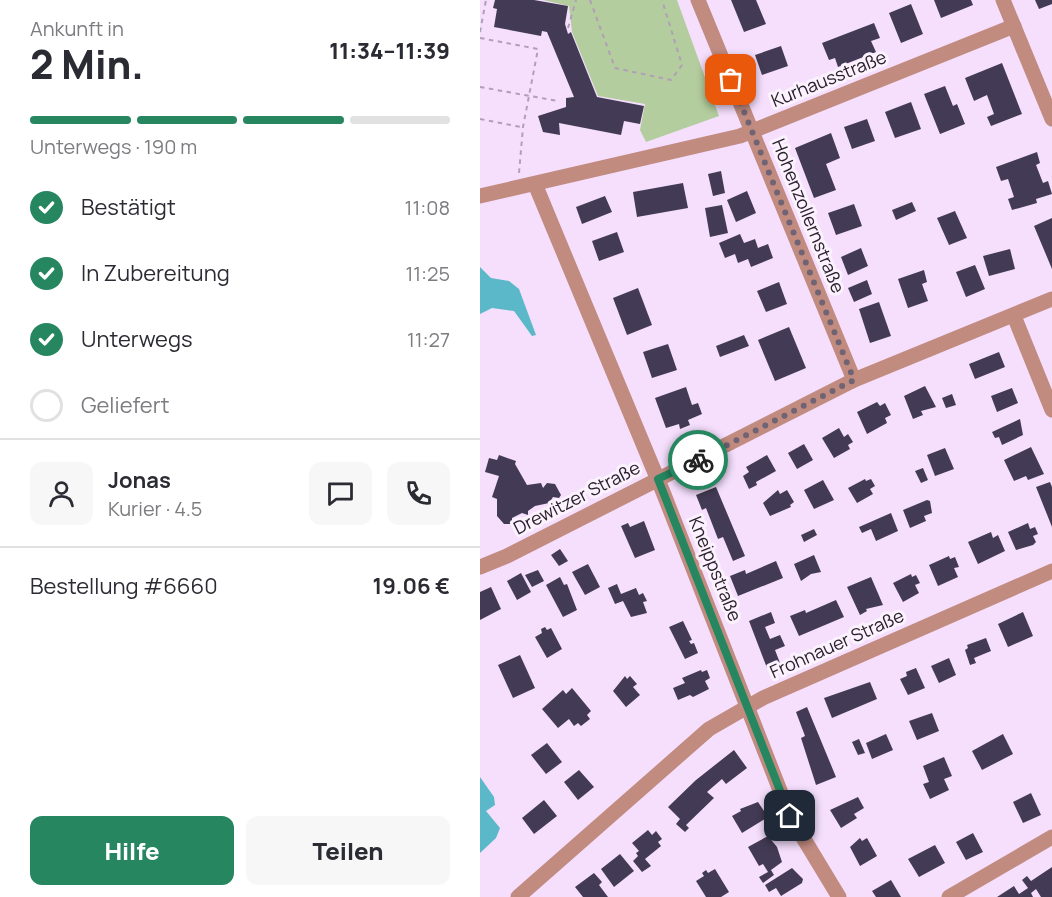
<!DOCTYPE html>
<html lang="de">
<meta charset="utf-8">
<style>
:root{--surface:#fff;--page:#f7f7f7;--text:#2b2b33;--muted:#7c7c81;--line:#e1e1e2;--accent:#258660}
body{margin:0;font-family:Manrope,sans-serif;background:var(--page);color:var(--text);height:100vh;display:flex;flex-direction:column;font-size:22px;white-space:nowrap}
*{box-sizing:border-box;margin:0}
p{font-size:20px;color:var(--muted)}
.icon{flex:none;width:33px;height:33px;fill:none;stroke:currentColor;stroke-width:2;stroke-linecap:round;stroke-linejoin:round}
.map{position:relative;flex:1;overflow:hidden}
.side{display:flex;flex-direction:column;background:var(--surface);width:480px}
.side>*{flex:none}
.pin{position:absolute;display:grid;place-items:center;width:51px;height:51px;color:#fff;margin:-26px;border-radius:12px;box-shadow:0 3px 9px #0006}
.courier{position:absolute;display:grid;place-items:center;width:60px;height:60px;margin:-30px;border:4px solid #258660;border-radius:50%;background:#fff;color:#222;box-shadow:0 2px 8px #0007}
.overview em{font-style:normal;font-weight:800}
.overview div{display:flex;flex-direction:column-reverse}
.overview{display:flex;align-items:center;justify-content:space-between;height:102px;padding:0 30px}
h1{font-size:39px;font-weight:800;line-height:45px}
.bar{display:grid;grid-template-columns:repeat(4,1fr);gap:9px 6px;align-content:center;height:72px;padding:0 30px}
.bar i{height:8px;border-radius:4px;background:var(--line)}
.bar .current{background:var(--accent)}
.bar p{grid-column:span 4}
.line{display:flex;align-items:center;gap:15px;padding:0 30px;border-top:2px solid var(--line)}
.line div{flex:1}
.round{display:grid;place-items:center;flex:none;width:63px;height:63px;border-radius:12px;background:var(--page)}
ol{padding:0 30px;list-style:none}
li{display:flex;align-items:center;gap:18px;height:66px}
li p{margin-inline-start:auto}
li .icon{padding:6px;border-radius:50%;background:var(--accent);color:#fff;stroke-width:4}
li:last-child{color:var(--muted)}
li i{width:33px;height:33px;border:3px solid var(--line);border-radius:50%}
.primary-button{display:flex;gap:12px;margin-top:auto;padding:12px 30px}
.primary-button a{flex:1;height:69px;border-radius:12px;background:var(--accent);color:#fff;font-size:24px;font-weight:800;line-height:69px;text-align:center}
.primary-button a+a{background:var(--page);color:var(--text)}
main{display:flex;flex:1;min-height:0}
.map>svg:first-child{display:block}
.green{fill:#b4cd9e}
.water{fill:#5bb8c8}
.building{fill:#433b55}
.lines{fill:none;stroke-linecap:round;stroke-linejoin:round}
.path{stroke:#b09fb6;stroke-width:2;stroke-dasharray:4.5 4.5;stroke-linecap:butt}
.minor{stroke:#c18b80;stroke-width:15}
.done{stroke:#706474;stroke-width:6;stroke-dasharray:0 10.8}
.route{stroke:#258660;stroke-width:8}
.labels{text-anchor:middle;stroke-width:6;stroke-linejoin:round;paint-order:stroke}
.street-label{font-size:18px;fill:#29212b;stroke:#fbf2fe}
</style>
<main>
<section class="side">
<div class="overview"><div><h1>2 Min.</h1><p>Ankunft in</p></div><em>11:34–11:39</em></div>
<div class="bar"><i class="current"></i><i class="current"></i><i class="current"></i><i></i><p>Unterwegs · 190 m</p></div>
<ol>
<li><svg class="icon" aria-label="check" viewBox="0 0 24 24"><path d="M5 12l5 5 9-10"/></svg>Bestätigt<p>11:08</p></li>
<li><svg class="icon" aria-label="check" viewBox="0 0 24 24"><path d="M5 12l5 5 9-10"/></svg>In Zubereitung<p>11:25</p></li>
<li><svg class="icon" aria-label="check" viewBox="0 0 24 24"><path d="M5 12l5 5 9-10"/></svg>Unterwegs<p>11:27</p></li>
<li><i></i>Geliefert</li>
</ol>
<div class="line" style="height:108px"><a class="round"><svg class="icon" aria-label="person" viewBox="0 0 24 24"><circle cx="12" cy="8" r="4"/><path d="M4 21q1-7 8-7t8 7"/></svg></a><div><b>Jonas</b><p>Kurier · 4.5</p></div><a class="round"><svg class="icon" aria-label="chat" viewBox="0 0 24 24"><path d="M4 5h16v11H9l-5 4z"/></svg></a><a class="round"><svg class="icon" aria-label="phone" viewBox="0 0 24 24"><path d="M5 4h4l2 5-3 2q2 4 5 5l2-3 5 2v4C11 20 4 13 5 4z"/></svg></a></div>
<div class="line" style="height:78px"><div>Bestellung #6660</div><b>19.06 €</b></div>
<div class="primary-button"><a>Hilfe</a><a>Teilen</a></div>
</section>
<div class="map">
<svg width="572" height="897" viewBox="0 0 572 897">
<rect width="100%" height="100%" fill="#f5dffd"/>
<polygon class="green" points="63,0 197,0 239,116 166,142 160,130 165,104 118,96 92,32 89,6"/>
<g class="water">
<polygon points="0,267 11,278 29,281 39,289 56,335 52,336 34,311 12,308 0,314"/>
<polygon points="0,777 14,797 15,805 6,811 20,828 16,838 0,853"/>
</g>
<g class="building">
<polygon points="15,0 54,0 88,6 85,24 88,34 91,32 117,97 164,106 160,124 144,121 141,135 79,123 80,135 63,132 58,116 86,107 86,98 94,97 67,32 62,31 61,36 14,27 17,9 13,8"/>
<polygon points="251,0 276,0 286,24 264,32"/>
<polygon points="454,0 491,0 493,5 461,18"/>
<polygon points="555,0 572,0 572,4 559,9"/>
<polygon points="431,4 443,34 421,43 409,13"/>
<polygon points="394,23 400,38 391,41 396,52 358,67 355,58 349,60 342,43"/>
<polygon points="301,46 308,66 282,75 275,55"/>
<polygon points="522,63 542,114 511,126 507,117 514,114 507,95 494,101 485,78"/>
<polygon points="465,86 473,106 477,104 485,124 460,134 444,94"/>
<polygon points="431,102 441,129 415,138 405,112"/>
<polygon points="387,119 395,141 372,149 364,127"/>
<polygon points="351,133 360,158 346,164 356,190 334,198 315,148"/>
<polygon points="557,152 560,163 556,165 563,183 568,181 572,194 556,199 557,203 532,210 528,199 534,197 528,179 521,181 516,167"/>
<polygon points="241,171 245,193 233,196 228,174"/>
<polygon points="203,183 208,208 157,217 153,192"/>
<polygon points="267,191 276,213 256,222 247,200"/>
<polygon points="125,196 132,212 102,224 96,207"/>
<polygon points="432,202 436,211 416,220 412,210"/>
<polygon points="374,204 382,226 356,235 348,213"/>
<polygon points="242,205 248,233 230,237 225,208"/>
<polygon points="475,211 487,238 469,245 457,218"/>
<polygon points="572,218 572,269 554,226"/>
<polygon points="137,232 144,252 119,261 112,241"/>
<polygon points="260,234 264,243 275,239 278,248 288,244 293,258 271,267 268,259 258,263 255,254 245,258 239,243"/>
<polygon points="381,248 388,266 368,275 361,257"/>
<polygon points="530,249 535,269 509,276 503,256"/>
<polygon points="495,265 505,289 486,297 476,272"/>
<polygon points="444,270 447,282 442,284 448,301 428,308 418,279"/>
<polygon points="387,280 392,294 374,302 368,288"/>
<polygon points="299,282 307,304 286,312 277,291"/>
<polygon points="158,288 172,325 147,335 133,298"/>
<polygon points="399,302 411,336 390,343 379,309"/>
<polygon points="309,327 326,368 295,381 278,340"/>
<polygon points="264,335 269,346 240,357 236,346"/>
<polygon points="188,344 197,370 172,378 163,352"/>
<polygon points="519,352 525,367 495,379 489,364"/>
<polygon points="445,386 456,407 441,411 443,415 433,419 424,396"/>
<polygon points="206,387 212,405 218,403 222,414 208,420 210,425 200,429 199,424 186,428 175,398"/>
<polygon points="532,388 538,403 517,412 511,396"/>
<polygon points="472,394 476,405 466,408 462,398"/>
<polygon points="397,402 400,406 405,403 411,415 405,418 407,423 387,434 377,412"/>
<polygon points="540,419 543,435 522,445 519,437 515,438 512,432"/>
<polygon points="359,428 364,437 368,434 373,442 368,445 370,449 354,458 342,438"/>
<polygon points="324,444 333,460 317,469 308,453"/>
<polygon points="551,447 564,474 548,480 546,476 534,481 524,460"/>
<polygon points="465,448 474,469 455,476 447,455"/>
<polygon points="19,455 36,461 35,464 47,485 61,483 63,488 67,483 75,484 81,495 79,498 73,497 69,503 55,506 48,511 48,515 42,513 32,518 32,524 24,524 17,516 17,499 12,497 19,476 5,472 9,458 17,460"/>
<polygon points="287,455 296,471 276,482 277,485 269,489 263,476 269,472 266,467"/>
<polygon points="443,468 448,480 441,483 435,471"/>
<polygon points="385,479 386,481 391,479 395,486 390,489 393,494 377,503 368,488"/>
<polygon points="343,480 354,500 334,509 324,490"/>
<polygon points="570,482 572,487 572,527 556,487"/>
<polygon points="236,487 265,556 253,561 243,537 238,539 226,508 222,510 216,495"/>
<polygon points="298,490 300,494 307,490 314,502 310,505 311,507 290,516 283,503"/>
<polygon points="447,500 450,501 452,513 444,516 446,521 430,528 423,510"/>
<polygon points="411,513 418,531 396,541 391,529 382,533 379,527"/>
<polygon points="164,521 175,550 155,558 141,526 148,523 150,527"/>
<polygon points="548,523 550,529 555,527 558,534 553,536 556,542 553,545 536,550 528,532"/>
<polygon points="334,529 337,535 324,542 321,535"/>
<polygon points="511,532 513,538 518,535 525,551 498,564 488,542"/>
<polygon points="80,549 88,561 79,566 71,555"/>
<polygon points="334,555 341,572 331,574 321,581 314,564"/>
<polygon points="469,556 470,559 475,557 479,567 474,568 478,577 458,586 449,565"/>
<polygon points="296,561 303,578 258,596 250,576 265,570 266,574"/>
<polygon points="108,564 120,587 105,595 92,572"/>
<polygon points="58,570 64,581 52,587 45,575"/>
<polygon points="41,573 51,592 37,600 27,581"/>
<polygon points="431,574 432,577 436,575 440,583 435,585 439,593 423,602 413,583"/>
<polygon points="80,577 84,585 87,584 97,610 83,617 66,585"/>
<polygon points="391,577 403,605 386,609 387,611 380,615 367,587"/>
<polygon points="137,584 141,594 156,588 159,595 163,593 167,601 163,602 167,613 151,617 143,601 135,604 128,588"/>
<polygon points="11,587 21,609 0,620 0,592"/>
<polygon points="356,600 364,617 319,636 310,616 325,610 326,613"/>
<polygon points="291,612 295,623 285,627 290,639 300,635 305,646 295,650 300,663 287,668 269,621"/>
<polygon points="543,612 553,636 528,647 518,624"/>
<polygon points="203,621 212,640 209,641 211,644 214,643 218,653 205,659 189,627"/>
<polygon points="65,627 67,630 71,628 82,649 67,658 55,637 62,633 61,629"/>
<polygon points="506,638 511,651 494,658 496,663 490,665 485,650 488,648 487,645"/>
<polygon points="40,655 55,688 33,698 18,665"/>
<polygon points="469,658 476,675 459,683 451,666"/>
<polygon points="436,668 445,688 428,695 420,679 427,676 426,672"/>
<polygon points="221,670 222,672 227,670 230,678 225,681 229,689 213,697 210,695 198,700 193,688 205,683 202,678"/>
<polygon points="145,676 147,679 150,676 157,684 153,687 160,695 146,707 133,691"/>
<polygon points="390,682 397,699 352,718 344,698"/>
<polygon points="92,688 111,711 107,715 110,719 101,726 98,723 94,726 89,719 78,728 62,709 83,690 86,694"/>
<polygon points="327,707 356,777 336,785 321,738 325,736 316,712"/>
<polygon points="452,713 459,731 437,740 429,721"/>
<polygon points="406,734 413,750 392,759 386,743"/>
<polygon points="523,734 533,754 502,770 492,751"/>
<polygon points="379,739 385,753 378,755 372,742"/>
<polygon points="67,743 82,762 66,774 51,755"/>
<polygon points="254,750 267,768 246,784 242,779 227,792 234,798 206,825 209,828 205,832 196,824 200,819 188,807 216,780"/>
<polygon points="464,757 472,776 464,779 469,790 450,799 443,784 449,782 443,766"/>
<polygon points="99,770 114,787 98,800 84,782"/>
<polygon points="551,793 561,815 543,823 533,802"/>
<polygon points="378,797 384,808 374,814 377,818 361,828 350,810"/>
<polygon points="64,800 77,816 54,834 42,818"/>
<polygon points="278,802 288,817 262,833 252,816 261,811 260,809"/>
<polygon points="168,830 172,835 176,831 182,839 178,842 181,846 165,859 171,866 162,872 153,861 158,856 156,853 159,851 152,843"/>
<polygon points="493,833 503,852 486,860 476,842"/>
<polygon points="288,836 297,847 302,862 291,870 294,875 283,883 279,877 288,872 283,864 279,866 268,847"/>
<polygon points="380,838 382,841 387,838 397,856 380,866 370,847"/>
<polygon points="455,845 465,863 439,877 428,859"/>
<polygon points="140,854 154,871 134,887 121,869"/>
<polygon points="572,867 572,897 561,897 556,889 551,893 553,897 517,897 534,886 539,894 548,888 542,880 547,876 551,881"/>
<polygon points="312,868 323,879 322,883 301,896 296,888 289,892 285,885"/>
<polygon points="235,869 249,892 241,897 226,897 216,881 224,876 222,873 226,870 228,873"/>
<polygon points="114,873 122,882 119,885 128,897 103,897 95,887"/>
<polygon points="411,880 421,897 396,897 392,891"/>
</g>
<g class="lines">
<g class="path">
<polyline points="110,0 135,68 191,80 202,65 182,0"/>
<polyline points="88,28 96,0"/>
<polyline points="0,32 6,0"/>
<polyline points="0,38 58,49 43,127 39,173"/>
<polyline points="0,87 78,101"/>
<polyline points="0,119 41,127"/>
</g>
<g class="minor">
<polyline points="218,0 374,380"/>
<polyline points="523,0 572,119"/>
<polyline points="55,184 183,492 310,816 359,897"/>
<polyline points="0,196 260,136 534,26"/>
<polyline points="534,316 572,410"/>
<polyline points="0,567 27,556 374,380 572,299"/>
<polyline points="38,897 229,729 283,698 572,571"/>
<polyline points="469,897 572,837"/>
</g>
</g>
<g class="lines">
<polyline class="done" points="218,460 374,380 251,80"/>
<polyline class="route" points="218,460 178,479 310,816"/>
</g>
<g class="labels">
<g class="street-label">
<text transform="translate(349 79) rotate(-22)" y="6">Kurhausstraße</text>
<text transform="translate(328 216) rotate(68)" y="6">Hohenzollernstraße</text>
<text transform="translate(97 498) rotate(-27)" y="6">Drewitzer Straße</text>
<text transform="translate(235 569) rotate(68)" y="6">Kneippstraße</text>
<text transform="translate(357 644) rotate(-24)" y="6">Frohnauer Straße</text>
</g>
</g>
</svg>
<div class="pin" style="left:251px;top:80px;background:#ea580c"><svg class="icon" aria-label="bag" viewBox="0 0 24 24"><path d="M5 8h14l-1 12H6zM9 8a3 3 0 0 1 6 0"/></svg></div>
<div class="pin" style="left:310px;top:816px;background:#1f2937"><svg class="icon" aria-label="home" viewBox="0 0 24 24"><path d="M3 11l9-7 9 7M6 9v11h12V9"/></svg></div>
<div class="courier" style="left:218px;top:460px"><svg class="icon" aria-label="bike" viewBox="0 0 24 24"><circle cx="6" cy="16" r="4"/><circle cx="18" cy="16" r="4"/><path d="M6 16l4-8h5l3 8M10 8l3 8H6M13 5h3"/></svg></div>
</div>
</main>
